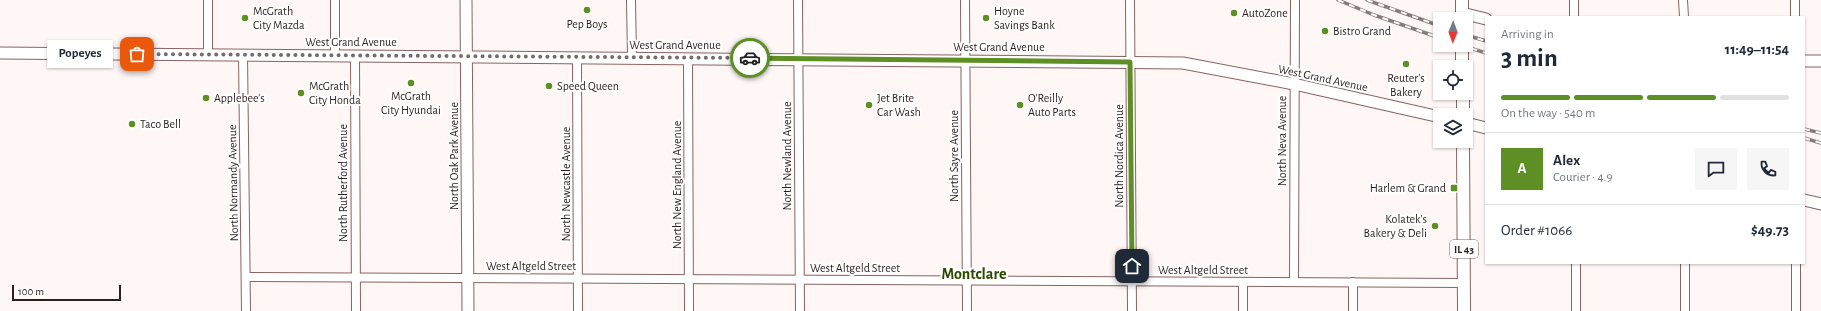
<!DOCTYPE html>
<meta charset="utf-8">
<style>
:root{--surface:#fff;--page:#f6f6f7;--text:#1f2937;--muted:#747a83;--line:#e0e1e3;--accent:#5e8f25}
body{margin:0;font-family:"Alegreya Sans",sans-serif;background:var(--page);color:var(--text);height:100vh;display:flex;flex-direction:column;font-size:15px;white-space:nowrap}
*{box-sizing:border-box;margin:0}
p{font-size:13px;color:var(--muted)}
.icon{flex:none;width:22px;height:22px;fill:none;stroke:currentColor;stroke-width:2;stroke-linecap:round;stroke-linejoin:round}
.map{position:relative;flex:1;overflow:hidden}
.panel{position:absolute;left:1485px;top:16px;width:320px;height:248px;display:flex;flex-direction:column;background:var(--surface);border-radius:0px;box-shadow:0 1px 3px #0004}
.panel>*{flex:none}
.needle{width:26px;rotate:181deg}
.fabs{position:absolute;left:1433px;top:12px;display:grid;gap:8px}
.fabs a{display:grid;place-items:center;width:40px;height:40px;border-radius:0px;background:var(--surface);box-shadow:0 1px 3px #0004;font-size:20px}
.scale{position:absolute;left:12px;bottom:10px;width:109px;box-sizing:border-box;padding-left:4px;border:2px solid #2d1f1e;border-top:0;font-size:11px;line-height:14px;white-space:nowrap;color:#2d1f1e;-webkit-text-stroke:3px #fff;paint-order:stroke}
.pin{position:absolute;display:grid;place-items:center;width:34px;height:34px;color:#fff;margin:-17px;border-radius:8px;box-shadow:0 2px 6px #0006}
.courier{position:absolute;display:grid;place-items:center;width:40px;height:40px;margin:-20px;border:3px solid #5e8f25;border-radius:50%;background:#fff;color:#222;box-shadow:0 1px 5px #0007}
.bubble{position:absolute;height:28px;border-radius:0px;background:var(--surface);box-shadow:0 1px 3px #0004;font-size:13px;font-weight:600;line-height:28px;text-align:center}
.summary em{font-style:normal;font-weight:600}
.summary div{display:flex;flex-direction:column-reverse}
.summary{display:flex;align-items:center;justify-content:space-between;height:68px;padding:0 16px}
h1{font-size:26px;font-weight:600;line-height:30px}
.bar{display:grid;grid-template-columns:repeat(4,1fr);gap:6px 4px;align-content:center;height:48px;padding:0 16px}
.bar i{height:5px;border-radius:3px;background:var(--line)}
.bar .selected{background:var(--accent)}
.bar p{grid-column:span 4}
.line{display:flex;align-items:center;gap:10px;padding:0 16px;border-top:1px solid var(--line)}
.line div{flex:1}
.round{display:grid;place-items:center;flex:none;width:42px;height:42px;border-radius:0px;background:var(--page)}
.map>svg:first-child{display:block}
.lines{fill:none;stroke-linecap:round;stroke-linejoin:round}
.street-casing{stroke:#866462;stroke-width:10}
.secondary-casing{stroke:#866462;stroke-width:13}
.primary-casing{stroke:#866462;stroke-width:14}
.street{stroke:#fff;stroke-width:8}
.secondary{stroke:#fff;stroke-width:11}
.primary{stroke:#fff;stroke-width:12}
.rail-casing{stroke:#877c7b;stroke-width:3.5}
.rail{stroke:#fff;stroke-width:2;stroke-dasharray:6;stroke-linecap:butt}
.done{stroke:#766b6a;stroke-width:4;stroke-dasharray:0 7.2}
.route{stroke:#5e8f25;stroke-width:5}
.poi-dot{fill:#5e8f25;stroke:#fff;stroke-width:1.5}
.labels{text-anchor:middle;stroke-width:4;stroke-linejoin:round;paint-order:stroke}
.shield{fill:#fff;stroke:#6c6262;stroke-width:1}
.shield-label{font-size:11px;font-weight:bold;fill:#2d1f1e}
.poi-label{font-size:12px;fill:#2d1f1e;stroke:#fff;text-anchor:start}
.street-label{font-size:12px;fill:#2d1f1e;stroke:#fff}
.district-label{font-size:16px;font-weight:bold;fill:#2c4a02;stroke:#fff}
</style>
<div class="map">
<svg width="1821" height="311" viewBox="0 0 1821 311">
<rect width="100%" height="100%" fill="#fff7f6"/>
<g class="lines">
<g class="street-casing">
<g id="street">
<polyline points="208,0 208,54"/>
<polyline points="631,0 632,57"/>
<polyline points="798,0 800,311"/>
<polyline points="965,0 967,311"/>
<polyline points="1130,0 1132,311"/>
<polyline points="1574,0 1574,17"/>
<polyline points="1683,0 1684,17"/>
<polyline points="1795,0 1795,17"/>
<polyline points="243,54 246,311"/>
<polyline points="335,55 335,0"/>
<polyline points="355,55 356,311"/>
<polyline points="577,57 578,311"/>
<polyline points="688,58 689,311"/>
<polyline points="1576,263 1576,311"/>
<polyline points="1685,263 1685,311"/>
<polyline points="1796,263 1796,311"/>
<polyline points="246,277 1464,283"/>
<polyline points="1243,282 1243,311"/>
<polyline points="1294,282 1295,0"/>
<polyline points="1353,282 1353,311"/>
</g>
</g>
<g class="secondary-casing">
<g id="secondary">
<polyline points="466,0 468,311"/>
<polyline points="1462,13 1486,19"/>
<polyline points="0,53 1183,63 1294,84 1440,117"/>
<polyline points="1804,61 1821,61"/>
<polyline points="1466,123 1486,128"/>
<polyline points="1804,200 1821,204"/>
</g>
</g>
<g class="primary-casing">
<g id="primary">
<polyline points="1462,0 1462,19"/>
<polyline points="1462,45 1462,67"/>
<polyline points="1463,93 1463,115"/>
<polyline points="1463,141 1464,311"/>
</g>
</g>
<use href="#street" class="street"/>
<use href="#secondary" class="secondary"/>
<use href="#primary" class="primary"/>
<g class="rail-casing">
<g id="rail">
<polyline points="1338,0 1374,15 1440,38"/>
<polyline points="1367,0 1440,26"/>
<polyline points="1466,35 1486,41"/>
<polyline points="1460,45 1486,53"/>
<polyline points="1804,129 1821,133"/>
<polyline points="1804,138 1821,143"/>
</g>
</g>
<use href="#rail" class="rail"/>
</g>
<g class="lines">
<polyline class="done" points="137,54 750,58"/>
<polyline class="route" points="750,58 1130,62 1132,266"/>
</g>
<g class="poi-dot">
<circle cx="587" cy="10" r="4"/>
<circle cx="1234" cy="13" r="4"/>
<circle cx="245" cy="18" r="4"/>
<circle cx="986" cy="18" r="4"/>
<circle cx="1325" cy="31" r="4"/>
<circle cx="1406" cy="64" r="4"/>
<circle cx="411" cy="83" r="4"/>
<circle cx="549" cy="86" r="4"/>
<circle cx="301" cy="93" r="4"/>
<circle cx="206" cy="98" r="4"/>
<circle cx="869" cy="105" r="4"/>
<circle cx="1020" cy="105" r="4"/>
<circle cx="132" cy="124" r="4"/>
<rect x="1450" y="184" width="8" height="8" rx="2"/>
<circle cx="1435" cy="226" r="4"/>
</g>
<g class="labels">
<rect class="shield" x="1450" y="240" width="28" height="18" rx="3"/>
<g class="shield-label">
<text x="1464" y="253">IL 43</text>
</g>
<g class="poi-label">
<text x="253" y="15">McGrath<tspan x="253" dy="14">City Mazda</tspan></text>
<text x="994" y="15">Hoyne<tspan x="994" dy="14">Savings Bank</tspan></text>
<text x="1242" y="17">AutoZone</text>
<text x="587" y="28" text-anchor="middle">Pep Boys</text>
<text x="1333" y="35">Bistro Grand</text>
<text x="1406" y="82" text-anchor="middle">Reuter’s<tspan x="1406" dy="14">Bakery</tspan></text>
<text x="309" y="90">McGrath<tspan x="309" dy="14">City Honda</tspan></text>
<text x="557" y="90">Speed Queen</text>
<text x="411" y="100" text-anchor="middle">McGrath<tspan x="411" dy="14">City Hyundai</tspan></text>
<text x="214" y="102">Applebee's</text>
<text x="877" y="102">Jet Brite<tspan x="877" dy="14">Car Wash</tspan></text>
<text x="1028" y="102">O'Reilly<tspan x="1028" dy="14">Auto Parts</tspan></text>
<text x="140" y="128">Taco Bell</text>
<text x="1446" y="192" text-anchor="end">Harlem &amp; Grand</text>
<text x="1427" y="223" text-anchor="end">Kolatek’s<tspan x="1427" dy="14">Bakery &amp; Deli</tspan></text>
</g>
<g class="street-label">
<text x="351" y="46">West Grand Avenue</text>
<text x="675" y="49">West Grand Avenue</text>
<text x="999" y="51">West Grand Avenue</text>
<text transform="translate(1323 78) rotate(12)" y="4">West Grand Avenue</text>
<text transform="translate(1282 141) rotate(-90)" y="4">North Neva Avenue</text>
<text transform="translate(454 156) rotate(-90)" y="4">North Oak Park Avenue</text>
<text transform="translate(787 156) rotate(-90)" y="4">North Newland Avenue</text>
<text transform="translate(954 156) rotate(-90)" y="4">North Sayre Avenue</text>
<text transform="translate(1119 156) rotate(-90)" y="4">North Nordica Avenue</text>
<text transform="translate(233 183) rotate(-91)" y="4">North Normandy Avenue</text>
<text transform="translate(343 183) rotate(-90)" y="4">North Rutherford Avenue</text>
<text transform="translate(566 184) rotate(-90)" y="4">North Newcastle Avenue</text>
<text transform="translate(677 185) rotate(-90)" y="4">North New England Avenue</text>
<text x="531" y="270">West Altgeld Street</text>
<text x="855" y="272">West Altgeld Street</text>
<text x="1203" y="274">West Altgeld Street</text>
</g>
<g class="district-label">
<text x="974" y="279">Montclare</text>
</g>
</g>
</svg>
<div class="fabs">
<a><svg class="needle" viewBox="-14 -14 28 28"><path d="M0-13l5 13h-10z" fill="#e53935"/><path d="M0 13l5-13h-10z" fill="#747a83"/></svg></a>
<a><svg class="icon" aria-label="locate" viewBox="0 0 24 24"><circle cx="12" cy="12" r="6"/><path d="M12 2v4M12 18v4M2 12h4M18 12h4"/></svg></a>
<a><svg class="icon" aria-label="layers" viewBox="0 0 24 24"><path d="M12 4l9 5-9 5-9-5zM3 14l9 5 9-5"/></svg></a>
</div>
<div class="scale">100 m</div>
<div class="pin" style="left:137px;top:54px;background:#ea580c"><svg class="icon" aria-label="bag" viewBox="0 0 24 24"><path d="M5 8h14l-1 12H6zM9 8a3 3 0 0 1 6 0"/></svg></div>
<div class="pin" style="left:1132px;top:266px;background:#1f2937"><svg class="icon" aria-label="home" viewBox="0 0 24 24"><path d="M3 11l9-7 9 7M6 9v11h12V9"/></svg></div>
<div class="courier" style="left:750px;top:58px"><svg class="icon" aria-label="car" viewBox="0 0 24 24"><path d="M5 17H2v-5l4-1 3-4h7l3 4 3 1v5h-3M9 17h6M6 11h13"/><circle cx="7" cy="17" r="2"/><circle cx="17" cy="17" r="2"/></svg></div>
<div class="bubble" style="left:47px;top:40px;width:66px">Popeyes</div>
<section class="panel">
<div class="summary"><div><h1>3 min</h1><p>Arriving in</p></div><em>11:49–11:54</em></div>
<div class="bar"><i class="selected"></i><i class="selected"></i><i class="selected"></i><i></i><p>On the way · 540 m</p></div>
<div class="line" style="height:72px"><b class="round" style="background:var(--accent);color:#fff">A</b><div><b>Alex</b><p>Courier · 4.9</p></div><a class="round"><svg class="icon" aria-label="chat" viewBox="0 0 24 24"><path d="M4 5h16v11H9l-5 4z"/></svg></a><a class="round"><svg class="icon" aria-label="phone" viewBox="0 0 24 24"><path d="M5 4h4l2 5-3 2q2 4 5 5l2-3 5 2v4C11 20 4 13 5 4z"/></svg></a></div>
<div class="line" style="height:52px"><div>Order #1066</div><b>$49.73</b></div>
</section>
</div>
